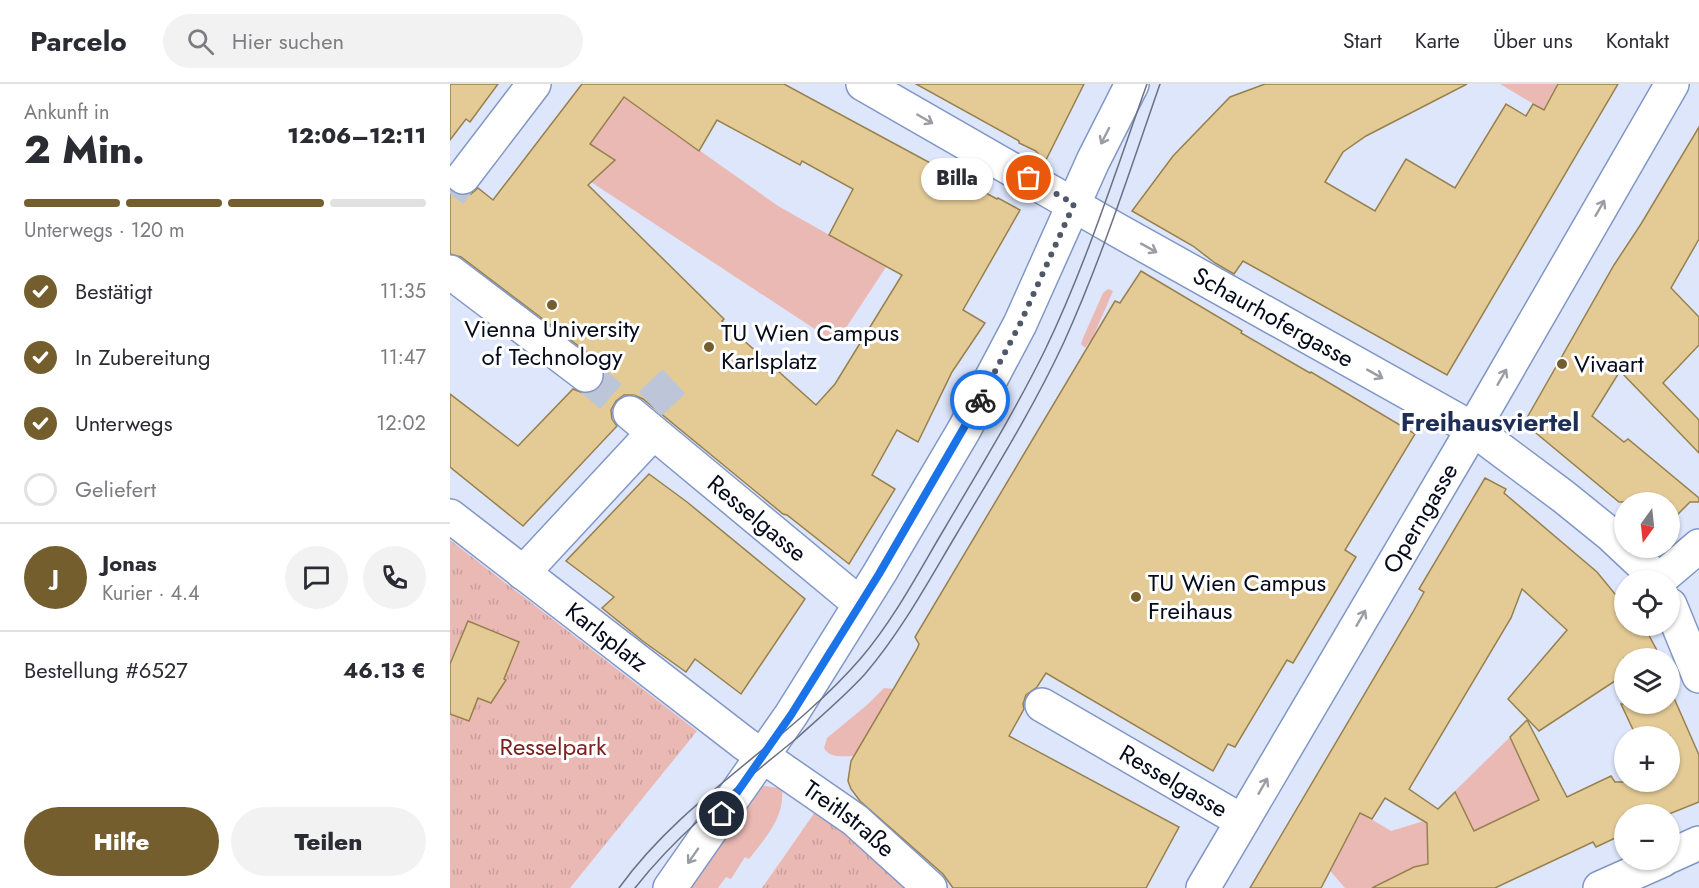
<!DOCTYPE html>
<html lang="de">
<meta charset="utf-8">
<style>
:root{--surface:#fff;--page:#f2f2f3;--text:#2b2b33;--muted:#7c7c81;--line:#e1e1e2;--accent:#745e2d}
body{margin:0;font-family:Jost,sans-serif;background:var(--page);color:var(--text);height:100vh;display:flex;flex-direction:column;font-size:22px;white-space:nowrap}
*{box-sizing:border-box;margin:0}
p{font-size:20px;color:var(--muted)}
.icon{flex:none;width:33px;height:33px;fill:none;stroke:currentColor;stroke-width:2;stroke-linecap:round;stroke-linejoin:round}
.map{position:relative;flex:1;overflow:hidden}
.sheet{display:flex;flex-direction:column;background:var(--surface);width:450px}
.sheet>*{flex:none}
.needle{width:39px;rotate:195deg}
.tools{position:absolute;left:1164px;top:408px;display:grid;gap:12px}
.tools a{display:grid;place-items:center;width:66px;height:66px;border-radius:50%;background:var(--surface);box-shadow:0 2px 4px #0004;font-size:30px}
.pin{position:absolute;display:grid;place-items:center;width:51px;height:51px;color:#fff;margin:-26px;border:3px solid #fff;border-radius:50%;box-shadow:0 2px 6px #0007}
.courier{position:absolute;display:grid;place-items:center;width:60px;height:60px;margin:-30px;border:4px solid #1a73e8;border-radius:50%;background:#fff;color:#222;box-shadow:0 2px 8px #0007}
.bubble{position:absolute;height:42px;border-radius:21px;background:var(--surface);box-shadow:0 2px 4px #0004;font-size:20px;font-weight:800;line-height:42px;text-align:center}
.head em{font-style:normal;font-weight:800}
.head div{display:flex;flex-direction:column-reverse}
.head{display:flex;align-items:center;justify-content:space-between;height:102px;padding:0 24px}
h1{font-size:39px;font-weight:800;line-height:45px}
.bar{display:grid;grid-template-columns:repeat(4,1fr);gap:9px 6px;align-content:center;height:72px;padding:0 24px}
.bar i{height:8px;border-radius:4px;background:var(--line)}
.bar .selected{background:var(--accent)}
.bar p{grid-column:span 4}
.line{display:flex;align-items:center;gap:15px;padding:0 24px;border-top:2px solid var(--line)}
.line div{flex:1}
.round{display:grid;place-items:center;flex:none;width:63px;height:63px;border-radius:32px;background:var(--page)}
ol{padding:0 24px;list-style:none}
li{display:flex;align-items:center;gap:18px;height:66px}
li p{margin-inline-start:auto}
li .icon{padding:6px;border-radius:50%;background:var(--accent);color:#fff;stroke-width:4}
li:last-child{color:var(--muted)}
li i{width:33px;height:33px;border:3px solid var(--line);border-radius:50%}
.cta{display:flex;gap:12px;margin-top:auto;padding:12px 24px}
.cta a{flex:1;height:69px;border-radius:36px;background:var(--accent);color:#fff;font-size:24px;font-weight:800;line-height:69px;text-align:center}
.cta a+a{background:var(--page);color:var(--text)}
header{display:flex;align-items:center;gap:36px;box-sizing:border-box;height:84px;padding:0 30px;background:var(--surface);border-bottom:2px solid var(--line)}
header strong{font-size:28px}
nav{display:flex;gap:33px;margin-inline-start:auto;font-size:21px}
.search{width:420px;height:54px;background:var(--page);display:flex;align-items:center;gap:15px;box-sizing:border-box;padding:0 21px;border-radius:33px;color:var(--muted);font-size:22px}
main{display:flex;flex:1;min-height:0}
.map>svg:first-child{display:block}
.grass{fill:#ebb9b4}
.park{fill:url(#park-tufts)}
.building{fill:#e4cb96;stroke:#97804d;stroke-width:1.5;fill-rule:evenodd}
.lines{fill:none;stroke-linecap:round;stroke-linejoin:round}
.minor-tunnel{stroke:#bdc5d9;stroke-width:33;stroke-dasharray:33 16;stroke-linecap:butt}
.minor-casing{stroke:#8197c6;stroke-width:36}
.major-casing{stroke:#8197c6;stroke-width:36}
.minor{stroke:#fff;stroke-width:33}
.major{stroke:#fff;stroke-width:33}
.tram{stroke:#697183;stroke-width:1.5}
.oneway{stroke:#9b9da4}
.done{stroke:#515869;stroke-width:6;stroke-dasharray:0 10.8}
.route{stroke:#1a73e8;stroke-width:8}
.poi-dot{fill:#745e2d;stroke:#fff;stroke-width:2}
.labels{text-anchor:middle;stroke-width:6;stroke-linejoin:round;paint-order:stroke}
.street-label{font-size:24px;fill:#050b1b;stroke:#fff}
.poi-label{font-size:24px;fill:#050b1b;stroke:#fff;text-anchor:start}
.park-label{font-size:24px;fill:#7c201f;stroke:#fff}
.neighbourhood-label{font-size:26px;font-weight:bold;fill:#1e2e56;stroke:#fff}
</style>
<header>
<strong>Parcelo</strong>
<div class="search"><svg class="icon" aria-label="search" viewBox="0 0 24 24"><circle cx="10" cy="10" r="6"/><path d="M15 15l6 6"/></svg>Hier suchen</div>
<nav><a>Start</a><a>Karte</a><a>Über uns</a><a>Kontakt</a></nav>
</header>
<main>
<section class="sheet">
<div class="head"><div><h1>2 Min.</h1><p>Ankunft in</p></div><em>12:06–12:11</em></div>
<div class="bar"><i class="selected"></i><i class="selected"></i><i class="selected"></i><i></i><p>Unterwegs · 120 m</p></div>
<ol>
<li><svg class="icon" aria-label="check" viewBox="0 0 24 24"><path d="M5 12l5 5 9-10"/></svg>Bestätigt<p>11:35</p></li>
<li><svg class="icon" aria-label="check" viewBox="0 0 24 24"><path d="M5 12l5 5 9-10"/></svg>In Zubereitung<p>11:47</p></li>
<li><svg class="icon" aria-label="check" viewBox="0 0 24 24"><path d="M5 12l5 5 9-10"/></svg>Unterwegs<p>12:02</p></li>
<li><i></i>Geliefert</li>
</ol>
<div class="line" style="height:108px"><b class="round" style="background:var(--accent);color:#fff">J</b><div><b>Jonas</b><p>Kurier · 4.4</p></div><a class="round"><svg class="icon" aria-label="chat" viewBox="0 0 24 24"><path d="M4 5h16v11H9l-5 4z"/></svg></a><a class="round"><svg class="icon" aria-label="phone" viewBox="0 0 24 24"><path d="M5 4h4l2 5-3 2q2 4 5 5l2-3 5 2v4C11 20 4 13 5 4z"/></svg></a></div>
<div class="line" style="height:78px"><div>Bestellung #6527</div><b>46.13 €</b></div>
<div class="cta"><a>Hilfe</a><a>Teilen</a></div>
</section>
<div class="map">
<svg width="1249" height="804" viewBox="0 0 1249 804">
<defs>
<pattern id="park-tufts" width="24" height="20" patternUnits="userSpaceOnUse" patternTransform="scale(1.5)"><rect width="24" height="20" fill="#ebb9b4"/><path d="M3 7l-1-3M5 7V3M7 7l1-3M15 17l-1-3M17 17v-4M19 17l1-3" fill="none" stroke="#c89e9a"/></pattern>
</defs>
<rect width="100%" height="100%" fill="#dde6fb"/>
<g class="grass">
<polygon points="1050,0 1108,0 1099,29"/>
<polygon points="174,13 328,122 436,183 386,259 141,98 165,76 140,60"/>
<polygon points="658,205 663,207 643,253 635,264 631,260 633,254 653,209"/>
<path d="M434,604l10,1 -40,67c-11,0 -24,3 -30,-8l3,-10 40,-33z"/>
<polygon points="1060,653 1089,716 1024,747 1005,707"/>
<path d="M310,701l22,4c3,29 -17,49 -33,70l-4,-2 -14,22 -5,-2 -8,11h-28z"/>
<polygon points="911,729 941,747 977,736 977,804 895,804 876,782 886,775"/>
</g>
<g class="park">
<polygon points="0,456 247,647 120,804 0,804"/>
<polygon points="370,721 463,804 312,804"/>
</g>
<g class="building">
<polygon points="0,0 48,0 20,38 16,35 0,56"/>
<path d="M132,0h202l213,115 1,-1 22,12 -57,100 22,13 -33,49 -34,70 -21,-12 -25,45 23,14 -46,75 -62,-49 -4,-1 -140,-115 -9,-4h-10l-8,6 -5,9 1,9 5,7 -94,100 -73,-59v-73l68,52 55,-57 10,4 10,-1 8,-5 3,-9 -1,-10 -6,-8 -136,-103 -11,-3v-64l11,6 10,-2 7,-6 15,12zM174,13l75,54 18,-31 83,45 2,-4 51,28 -24,46 73,40 -67,109 -19,21 -94,-84 2,-2 -136,-134 27,-25 -25,-16z"/>
<polygon points="466,0 634,0 595,78 586,67 569,59 569,57"/>
<polygon points="815,0 1017,0 916,52 893,68 875,98 925,127 956,75 1005,104 1056,20 1076,32 1083,20 1094,26 1108,0 1168,0 997,291 793,177 784,190 765,179 743,162 682,127 723,72 780,13"/>
<polygon points="1249,43 1249,155 1221,204 1249,233 1249,261 1213,299 1249,336 1249,369 1170,287 1142,332 1174,358 1178,355 1249,414 1249,418 1240,418 1220,438 1220,418 1169,418 1074,339 1164,181 1191,140"/>
<polygon points="691,187 792,247 791,249 860,289 861,288 965,350 895,466 906,473 843,579 837,576 785,663 778,660 763,687 596,589 587,603 576,611 573,620 574,625 559,652 729,743 696,804 503,804 493,790 410,717 401,705 398,697 401,677 467,565 469,560 465,553 665,217 670,219"/>
<polygon points="199,390 237,418 355,515 291,610 245,575 236,588 194,558 152,524 164,513 116,477"/>
<polygon points="1035,394 1056,405 1054,409 1147,488 1174,521 1174,542 1194,542 1211,574 1174,574 1174,591 1089,647 1058,615 1117,546 1072,505 1061,534 959,705 988,725 1005,708 1024,747 1089,716 1060,653 1077,636 1117,713 1161,692 1165,698 1220,698 1220,652 1186,652 1171,620 1220,620 1220,605 1249,671 1249,718 1219,730 1174,730 1174,750 1146,763 1143,758 1045,804 922,804 964,783 978,780 977,739 935,714 922,735 910,729 871,804 800,804 963,528 974,508 969,505"/>
<polygon points="18,537 69,558 54,595 56,596 41,619 28,614 19,637 0,630 0,580"/>
</g>
<g class="lines">
<g class="minor-tunnel">
<polyline points="0,110 13,93"/>
<polyline points="136,291 180,329"/>
<polyline points="200,320 234,288"/>
</g>
<g class="minor-casing">
<g id="minor">
<path id="s1" d="M413,0l256,147 354,198 91,68 47,38 48,45"/>
<polyline points="13,93 84,0"/>
<polyline points="0,188 136,291"/>
<path id="s2" d="M180,329l230,191"/>
<path id="s3" d="M0,432l295,228 110,76 75,68"/>
<polyline points="73,489 203,349"/>
<polyline points="1209,496 1249,462"/>
<polyline points="1220,521 1249,592"/>
<path id="s4" d="M592,621l200,116"/>
</g>
</g>
<g class="major-casing">
<g id="major">
<polyline points="1220,772 1249,759"/>
<polyline points="220,804 341,631 429,490 514,346 570,240 643,77 682,0"/>
<path id="s5" d="M753,804l270,-459 199,-345"/>
<polyline points="1150,804 1213,776"/>
</g>
</g>
<use href="#minor" class="minor"/>
<use href="#major" class="major"/>
<g class="tram">
<path d="M169,804c66,-92 169,-145 242,-230 34,-40 58,-87 85,-132 34,-58 69,-115 99,-176 41,-85 70,-177 102,-266"/>
<path d="M185,804c46,-59 105,-103 162,-150 23,-21 47,-41 68,-64 36,-42 63,-92 91,-139 38,-64 77,-126 108,-193 38,-84 66,-172 96,-258"/>
</g>
</g>
<defs><path id="oneway-shaft" d="M-6 0H5M1.5-3L5.5 0L1.5 3" fill="none" stroke-width="1.6" stroke-linecap="round" stroke-linejoin="round" transform="scale(1.5)"/></defs>
<g class="oneway">
<use href="#oneway-shaft" transform="translate(475 35) rotate(30)"/>
<use href="#oneway-shaft" transform="translate(655 52) rotate(117)"/>
<use href="#oneway-shaft" transform="translate(1150 124) rotate(-60)"/>
<use href="#oneway-shaft" transform="translate(699 164) rotate(29)"/>
<use href="#oneway-shaft" transform="translate(925 290) rotate(29)"/>
<use href="#oneway-shaft" transform="translate(1052 293) rotate(-60)"/>
<use href="#oneway-shaft" transform="translate(911 534) rotate(-60)"/>
<use href="#oneway-shaft" transform="translate(813 702) rotate(-60)"/>
<use href="#oneway-shaft" transform="translate(243 772) rotate(125)"/>
</g>
<g class="lines">
<polyline class="done" points="530,316 570,240 624,120 579,94"/>
<polyline class="route" points="272,730 341,631 429,490 530,316"/>
</g>
<g class="poi-dot">
<circle cx="102" cy="221" r="6"/>
<circle cx="259" cy="263" r="6"/>
<circle cx="1112" cy="280" r="6"/>
<circle cx="686" cy="513" r="6"/>
</g>
<g class="labels">
<g class="street-label">
<text dy="8" stroke="none"><textPath href="#s1" startOffset="472">Schaurhofergasse</textPath></text>
<text dy="8" stroke="none"><textPath href="#s2" startOffset="165">Resselgasse</textPath></text>
<text dy="8" stroke="none"><textPath href="#s5" startOffset="429">Operngasse</textPath></text>
<text dy="8" stroke="none"><textPath href="#s3" startOffset="198">Karlsplatz</textPath></text>
<text dy="8" stroke="none"><textPath href="#s4" startOffset="152">Resselgasse</textPath></text>
<text dy="8" stroke="none"><textPath href="#s3" startOffset="501">Treitlstraße</textPath></text>
</g>
<g class="poi-label">
<text x="102" y="253" text-anchor="middle">Vienna University<tspan x="102" dy="28">of Technology</tspan></text>
<text x="271" y="257">TU Wien Campus<tspan x="271" dy="28">Karlsplatz</tspan></text>
<text x="1124" y="288">Vivaart</text>
<text x="698" y="507">TU Wien Campus<tspan x="698" dy="28">Freihaus</tspan></text>
</g>
<g class="park-label">
<text x="103" y="671">Resselpark</text>
</g>
<g class="neighbourhood-label">
<text x="1040" y="347">Freihausviertel</text>
</g>
</g>
</svg>
<div class="tools">
<a><svg class="needle" viewBox="-14 -14 28 28"><path d="M0-13l5 13h-10z" fill="#e53935"/><path d="M0 13l5-13h-10z" fill="#7c7c81"/></svg></a>
<a><svg class="icon" aria-label="locate" viewBox="0 0 24 24"><circle cx="12" cy="12" r="6"/><path d="M12 2v4M12 18v4M2 12h4M18 12h4"/></svg></a>
<a><svg class="icon" aria-label="layers" viewBox="0 0 24 24"><path d="M12 4l9 5-9 5-9-5zM3 14l9 5 9-5"/></svg></a>
<a>+</a>
<a>−</a>
</div>
<div class="pin" style="left:579px;top:94px;background:#ea580c"><svg class="icon" aria-label="bag" viewBox="0 0 24 24"><path d="M5 8h14l-1 12H6zM9 8a3 3 0 0 1 6 0"/></svg></div>
<div class="pin" style="left:272px;top:730px;background:#1f2937"><svg class="icon" aria-label="home" viewBox="0 0 24 24"><path d="M3 11l9-7 9 7M6 9v11h12V9"/></svg></div>
<div class="courier" style="left:530px;top:316px"><svg class="icon" aria-label="bike" viewBox="0 0 24 24"><circle cx="6" cy="16" r="4"/><circle cx="18" cy="16" r="4"/><path d="M6 16l4-8h5l3 8M10 8l3 8H6M13 5h3"/></svg></div>
<div class="bubble" style="left:471px;top:74px;width:72px">Billa</div>
</div>
</main>
